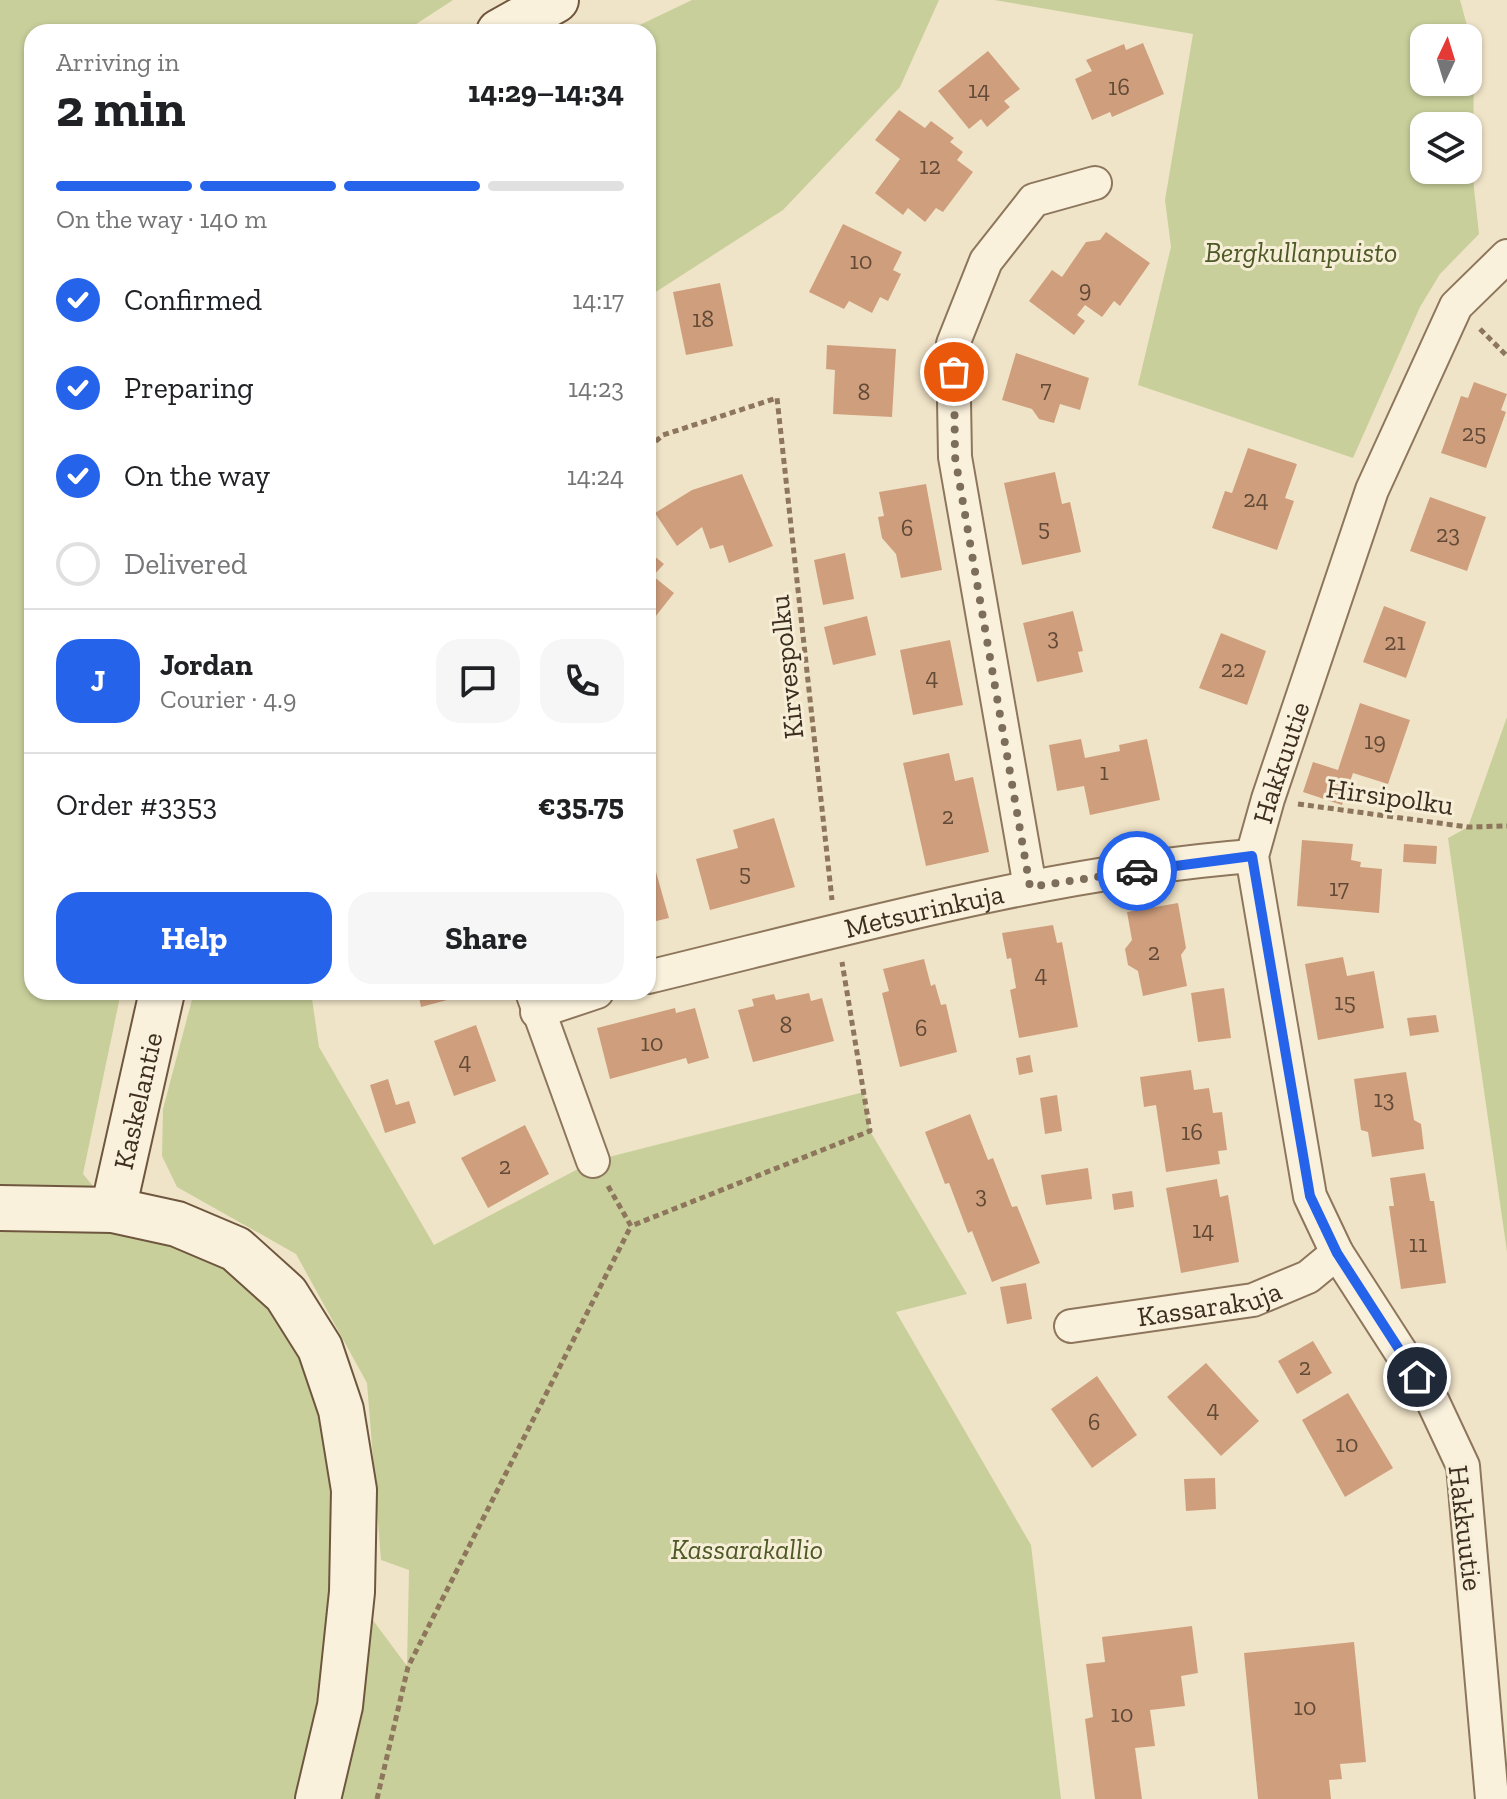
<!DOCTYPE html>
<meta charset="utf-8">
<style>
:root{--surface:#fff;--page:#f6f6f6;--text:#202124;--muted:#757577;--line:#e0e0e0;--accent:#2563eb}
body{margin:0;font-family:"Zilla Slab",serif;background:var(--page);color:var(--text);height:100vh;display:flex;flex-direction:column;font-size:30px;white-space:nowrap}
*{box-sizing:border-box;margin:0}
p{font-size:26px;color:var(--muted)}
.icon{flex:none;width:44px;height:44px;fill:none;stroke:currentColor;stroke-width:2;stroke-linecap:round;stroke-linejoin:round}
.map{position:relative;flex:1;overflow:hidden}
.drawer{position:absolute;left:24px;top:24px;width:632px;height:976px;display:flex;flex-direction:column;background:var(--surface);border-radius:24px;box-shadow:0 2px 6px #0004}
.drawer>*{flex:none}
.needle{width:52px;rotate:4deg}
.controls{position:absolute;left:1410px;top:24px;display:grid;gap:16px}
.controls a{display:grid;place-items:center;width:72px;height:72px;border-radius:16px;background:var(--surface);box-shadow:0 2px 6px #0004;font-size:40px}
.pin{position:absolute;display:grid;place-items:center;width:68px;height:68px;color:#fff;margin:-34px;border:4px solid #fff;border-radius:50%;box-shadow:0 2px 8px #0007}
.courier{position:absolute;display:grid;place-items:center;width:80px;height:80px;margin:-40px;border:6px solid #2563eb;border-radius:50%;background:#fff;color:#222;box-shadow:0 2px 10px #0007}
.overview em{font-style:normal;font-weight:700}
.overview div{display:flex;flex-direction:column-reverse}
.overview{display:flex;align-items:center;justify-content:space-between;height:136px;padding:0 32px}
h1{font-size:52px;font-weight:700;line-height:60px}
.bar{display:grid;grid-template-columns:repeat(4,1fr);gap:12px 8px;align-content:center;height:96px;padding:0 32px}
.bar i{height:10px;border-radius:6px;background:var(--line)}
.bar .active{background:var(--accent)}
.bar p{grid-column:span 4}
.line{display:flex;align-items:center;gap:20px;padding:0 32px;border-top:2px solid var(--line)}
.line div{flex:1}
.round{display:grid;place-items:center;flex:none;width:84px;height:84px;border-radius:24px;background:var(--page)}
ol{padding:0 32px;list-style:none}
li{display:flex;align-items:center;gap:24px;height:88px}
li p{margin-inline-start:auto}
li .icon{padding:8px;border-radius:50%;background:var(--accent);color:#fff;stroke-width:4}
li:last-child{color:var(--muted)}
li i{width:44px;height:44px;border:4px solid var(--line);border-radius:50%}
.cta{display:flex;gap:16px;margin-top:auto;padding:16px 32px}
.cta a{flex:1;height:92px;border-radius:24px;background:var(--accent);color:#fff;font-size:32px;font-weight:700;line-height:92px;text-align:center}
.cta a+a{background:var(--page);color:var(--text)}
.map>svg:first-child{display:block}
.green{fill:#c9cf9b;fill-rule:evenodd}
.building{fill:#cf9f7d}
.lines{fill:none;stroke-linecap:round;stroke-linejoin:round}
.street-casing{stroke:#8d765c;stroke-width:36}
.secondary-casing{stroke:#6f573f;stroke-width:48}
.path{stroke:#8d765c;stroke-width:5;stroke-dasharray:6 4;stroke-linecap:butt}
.street{stroke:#faf1dc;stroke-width:32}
.secondary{stroke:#faf1dc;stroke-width:44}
.done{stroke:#7c6e5b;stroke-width:8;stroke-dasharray:0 14.4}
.route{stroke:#2563eb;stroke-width:10}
.labels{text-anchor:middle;stroke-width:6;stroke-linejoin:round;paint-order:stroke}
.number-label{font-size:24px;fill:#624a37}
.park-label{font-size:28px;font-style:italic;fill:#4d5a26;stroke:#f7eed8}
.street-label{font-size:28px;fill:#3d2e20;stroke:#f7eed8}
</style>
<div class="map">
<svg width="1507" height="1799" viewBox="0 0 1507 1799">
<rect width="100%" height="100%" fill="#f0e4c8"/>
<g class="green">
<polygon points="0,0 453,0 404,32 32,32 32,992 121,992 83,1174 113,1210 177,1224 320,1348 352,1592 407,1666 409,1570 381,1560 367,1383 296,1254 177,1187 162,1156 163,1109 194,992 311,992 319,1047 434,1245 593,1161 864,1092 870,1131 967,1294 896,1312 1031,1545 1061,1799 0,1799"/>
<polygon points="692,0 939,0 900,87 783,210 648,297 648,32 625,32"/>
<path d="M994,0h466l14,51 -1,128 6,55 -39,40 -20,33 -67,151 -215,-73 33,-138 -6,-47 28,-166zM1424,38h44v44h-44zM1424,126h44v44h-44z"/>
<polygon points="1507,717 1507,1252 1448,838 1468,827"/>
</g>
<g class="building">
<polygon points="1143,43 1164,94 1112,117 1110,112 1092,120 1075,79 1092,71 1086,60 1124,44 1126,50"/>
<polygon points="988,51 1020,89 1004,101 1010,107 987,127 981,119 969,129 938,91"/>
<polygon points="899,110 925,128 931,121 954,138 950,142 963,152 957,160 973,172 943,212 936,208 925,222 908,208 903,215 875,193 900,159 875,140"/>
<polygon points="843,224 902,252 893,270 901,274 888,301 880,297 872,313 849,301 844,309 809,292"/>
<polygon points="1106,232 1150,263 1120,306 1114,301 1102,317 1085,305 1077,315 1085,321 1074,335 1029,301 1052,270 1062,277 1086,242 1100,240"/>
<polygon points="720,283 733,346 686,355 673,292"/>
<polygon points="827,345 896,349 892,417 833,414 835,370 826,369"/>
<polygon points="1016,353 1089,378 1080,410 1060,404 1054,423 1039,419 1032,409 1002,400"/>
<polygon points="1474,382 1507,394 1501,410 1506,412 1486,468 1441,453 1461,396 1468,398"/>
<polygon points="1248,448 1297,464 1285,498 1294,501 1277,550 1212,528 1225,491 1232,493"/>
<polygon points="1055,472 1062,504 1070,502 1081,552 1022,565 1004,483"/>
<polygon points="742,474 773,546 729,563 723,545 710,549 702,527 677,546 655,513 692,490"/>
<polygon points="926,484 942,570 901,578 896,554 882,538 878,517 884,516 879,492"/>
<polygon points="1430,497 1486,517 1467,571 1410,551"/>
<polygon points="648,551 664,564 653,576 674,593 648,626"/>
<polygon points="845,553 854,599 823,605 814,560"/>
<polygon points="1384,606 1426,622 1406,678 1363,662"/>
<polygon points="1073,611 1083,651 1078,652 1083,672 1037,682 1023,623"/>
<polygon points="867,616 876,655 833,665 824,627"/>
<polygon points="1221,633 1266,651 1247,705 1199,688"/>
<polygon points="950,640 963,705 913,715 900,650"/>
<polygon points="1360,703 1410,720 1388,784 1353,773 1342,805 1303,792 1313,762 1338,770"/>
<polygon points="1081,739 1085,758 1120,751 1119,745 1147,739 1160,800 1090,815 1084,786 1057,791 1049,745"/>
<polygon points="949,753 955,781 973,777 989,852 926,866 903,763"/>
<polygon points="774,818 795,887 710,910 696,859 738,848 733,830"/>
<polygon points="1302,840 1353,844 1351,860 1361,862 1360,867 1382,869 1379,913 1297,906"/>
<polygon points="1404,844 1437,846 1436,864 1403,862"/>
<polygon points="656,872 669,918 648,923 648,874"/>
<polygon points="1178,903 1186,948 1181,955 1187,986 1143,996 1138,971 1128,965 1125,949 1132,940 1127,912"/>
<polygon points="1053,925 1057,943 1062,942 1078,1027 1019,1038 1010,990 1016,988 1011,958 1007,959 1002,933"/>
<polygon points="1343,957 1347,976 1374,971 1384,1028 1318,1040 1305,964"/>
<polygon points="924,959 931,986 935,984 941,1005 946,1004 957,1052 900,1067 882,993 889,991 883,969"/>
<polygon points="1224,988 1231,1038 1198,1042 1191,993"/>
<polygon points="418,992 465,992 466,995 421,1007"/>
<polygon points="809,993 811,1001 822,998 834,1041 753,1062 738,1010 754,1006 752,999 774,994 776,1000"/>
<polygon points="675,1008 676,1013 695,1008 709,1058 688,1064 686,1058 610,1079 597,1028"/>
<polygon points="1436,1015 1439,1032 1410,1036 1407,1018"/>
<polygon points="476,1025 496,1081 454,1096 434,1041"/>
<polygon points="1030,1055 1033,1072 1019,1075 1016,1058"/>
<polygon points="1191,1070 1194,1090 1209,1088 1213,1113 1222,1112 1227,1150 1218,1151 1220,1164 1166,1172 1156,1105 1144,1107 1140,1077"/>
<polygon points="1406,1072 1414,1120 1421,1124 1424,1149 1372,1157 1368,1132 1361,1130 1354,1079"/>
<polygon points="388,1079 396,1105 409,1101 416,1123 385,1133 370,1085"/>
<polygon points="1057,1095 1062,1131 1045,1134 1040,1098"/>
<polygon points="970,1114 988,1160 993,1158 1012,1207 1017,1206 1040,1263 992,1282 972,1231 968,1233 949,1183 945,1184 925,1132"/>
<polygon points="525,1125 549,1174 488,1208 461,1158"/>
<polygon points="1088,1168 1092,1199 1046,1205 1041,1175"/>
<polygon points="1425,1173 1430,1201 1434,1201 1446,1283 1401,1289 1389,1206 1394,1206 1390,1178"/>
<polygon points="1217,1179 1220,1197 1228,1195 1239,1262 1181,1273 1166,1188"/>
<polygon points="1132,1191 1134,1207 1114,1210 1112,1194"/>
<polygon points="1026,1283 1032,1319 1007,1324 1000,1287"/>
<polygon points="1313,1341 1332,1373 1297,1394 1278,1361"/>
<polygon points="1206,1363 1259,1421 1221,1456 1167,1397"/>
<polygon points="1097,1376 1137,1435 1092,1468 1051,1409"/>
<polygon points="1348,1393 1393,1468 1345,1497 1302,1420"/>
<polygon points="1215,1478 1216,1509 1186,1511 1184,1479"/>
<polygon points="1192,1626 1198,1673 1181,1676 1185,1706 1150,1710 1155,1746 1135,1748 1142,1799 1095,1799 1085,1719 1093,1717 1086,1664 1105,1662 1102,1637"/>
<polygon points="1354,1642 1366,1762 1340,1764 1342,1779 1329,1780 1331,1799 1258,1799 1244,1653"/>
</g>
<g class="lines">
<g class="street-casing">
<g id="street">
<polyline points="1030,887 955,457 953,344 986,261 1034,200 1095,183"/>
<path id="s1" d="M648,977c199,-48 400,-105 604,-121"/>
<polyline points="532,992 593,1161"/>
<polyline points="537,1012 597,992"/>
<path id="s2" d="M1071,1326l182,-26 55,-23 29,-24"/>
<path id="s3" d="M1492,1799l-29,-333 -30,-64 -96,-149 -27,-57 -58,-340 16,-57 104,-309 84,-184 51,-50"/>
</g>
</g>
<g class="secondary-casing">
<g id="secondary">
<polyline points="499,32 556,0"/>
<polyline points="0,1208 113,1210 177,1224 236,1249 286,1294 320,1348 341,1410 354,1490 352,1592 340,1706 318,1799"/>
<path id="s4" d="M113,1210l49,-218"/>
</g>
</g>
<g class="path">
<polyline points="1480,329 1507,356"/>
<polyline points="648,448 663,435 777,398 832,900"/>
<polyline points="1298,804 1468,827 1507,826"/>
<polyline points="608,1186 631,1226 870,1131 842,962"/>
<polyline points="377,1799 408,1667 631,1226"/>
</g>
<use href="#street" class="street"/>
<use href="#secondary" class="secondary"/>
</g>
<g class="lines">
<polyline class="done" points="954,372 955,457 1030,887 1137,871"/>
<polyline class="route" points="1137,871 1252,856 1310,1196 1337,1253 1417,1377"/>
</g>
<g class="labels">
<g class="number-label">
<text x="1119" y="95">16</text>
<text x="979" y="98">14</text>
<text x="930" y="174">12</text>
<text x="861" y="269">10</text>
<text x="1085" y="297">9</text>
<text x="703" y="327">18</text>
<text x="1046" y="397">7</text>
<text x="864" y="400">8</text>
<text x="1474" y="441">25</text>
<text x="1256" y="507">24</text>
<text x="907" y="536">6</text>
<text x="1044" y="536">5</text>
<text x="1448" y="542">23</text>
<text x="1053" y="645">3</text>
<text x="1395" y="650">21</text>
<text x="1233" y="677">22</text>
<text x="932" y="685">4</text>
<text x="1375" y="749">19</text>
<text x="1104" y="780">1</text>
<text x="948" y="824">2</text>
<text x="745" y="881">5</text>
<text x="1339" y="896">17</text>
<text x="1154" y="960">2</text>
<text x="1041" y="982">4</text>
<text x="1345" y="1010">15</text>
<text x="786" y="1033">8</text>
<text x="921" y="1036">6</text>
<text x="652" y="1051">10</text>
<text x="465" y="1069">4</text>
<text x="1384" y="1107">13</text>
<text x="1192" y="1140">16</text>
<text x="505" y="1174">2</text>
<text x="981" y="1203">3</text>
<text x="1203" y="1238">14</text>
<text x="1418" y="1252">11</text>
<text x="1305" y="1375">2</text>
<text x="1213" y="1417">4</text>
<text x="1094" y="1430">6</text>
<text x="1347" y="1452">10</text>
<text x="1305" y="1715">10</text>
<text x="1122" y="1722">10</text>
</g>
<g class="park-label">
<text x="1301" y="262">Bergkullanpuisto</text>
<text x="747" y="1559">Kassarakallio</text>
</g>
<g class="street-label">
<text transform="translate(786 667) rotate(-96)" y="10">Kirvespolku</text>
<text dy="10" stroke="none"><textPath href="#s3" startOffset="1088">Hakkuutie</textPath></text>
<text transform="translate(1390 796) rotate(8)" y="10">Hirsipolku</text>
<text dy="10" stroke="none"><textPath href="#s1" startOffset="284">Metsurinkuja</textPath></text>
<text dy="10" stroke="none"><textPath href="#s4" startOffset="112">Kaskelantie</textPath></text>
<text dy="10" stroke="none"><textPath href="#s2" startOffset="140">Kassarakuja</textPath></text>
<text transform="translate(1466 1528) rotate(83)" y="10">Hakkuutie</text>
</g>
</g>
</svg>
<div class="controls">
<a><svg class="needle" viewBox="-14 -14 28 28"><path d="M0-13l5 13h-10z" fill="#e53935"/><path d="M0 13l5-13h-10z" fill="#757577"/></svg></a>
<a><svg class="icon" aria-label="layers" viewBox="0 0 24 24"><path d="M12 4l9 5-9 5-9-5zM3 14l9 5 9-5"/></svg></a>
</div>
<div class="pin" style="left:954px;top:372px;background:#ea580c"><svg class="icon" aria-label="bag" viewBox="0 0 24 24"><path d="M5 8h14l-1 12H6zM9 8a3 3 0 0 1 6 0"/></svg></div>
<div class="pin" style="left:1417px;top:1377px;background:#1f2937"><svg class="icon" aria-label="home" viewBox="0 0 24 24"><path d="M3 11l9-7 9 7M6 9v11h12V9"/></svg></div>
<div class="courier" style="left:1137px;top:871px"><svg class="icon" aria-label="car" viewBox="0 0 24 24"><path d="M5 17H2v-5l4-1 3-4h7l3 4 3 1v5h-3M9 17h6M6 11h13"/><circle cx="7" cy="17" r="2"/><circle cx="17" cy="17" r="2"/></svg></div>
<section class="drawer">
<div class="overview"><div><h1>2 min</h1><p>Arriving in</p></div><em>14:29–14:34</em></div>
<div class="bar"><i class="active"></i><i class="active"></i><i class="active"></i><i></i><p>On the way · 140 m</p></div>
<ol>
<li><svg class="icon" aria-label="check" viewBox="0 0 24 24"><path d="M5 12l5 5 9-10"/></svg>Confirmed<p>14:17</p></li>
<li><svg class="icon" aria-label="check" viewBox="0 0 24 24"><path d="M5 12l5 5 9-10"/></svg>Preparing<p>14:23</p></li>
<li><svg class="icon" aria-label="check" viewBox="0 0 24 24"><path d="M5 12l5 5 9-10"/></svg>On the way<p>14:24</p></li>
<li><i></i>Delivered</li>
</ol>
<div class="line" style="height:144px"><b class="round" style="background:var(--accent);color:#fff">J</b><div><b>Jordan</b><p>Courier · 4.9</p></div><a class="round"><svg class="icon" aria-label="chat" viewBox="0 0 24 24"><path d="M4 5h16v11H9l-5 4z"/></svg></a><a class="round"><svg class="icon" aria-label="phone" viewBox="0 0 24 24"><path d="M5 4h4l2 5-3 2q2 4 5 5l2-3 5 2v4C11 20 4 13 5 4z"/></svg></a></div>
<div class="line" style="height:104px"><div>Order #3353</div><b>€35.75</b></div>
<div class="cta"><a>Help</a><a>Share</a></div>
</section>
</div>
